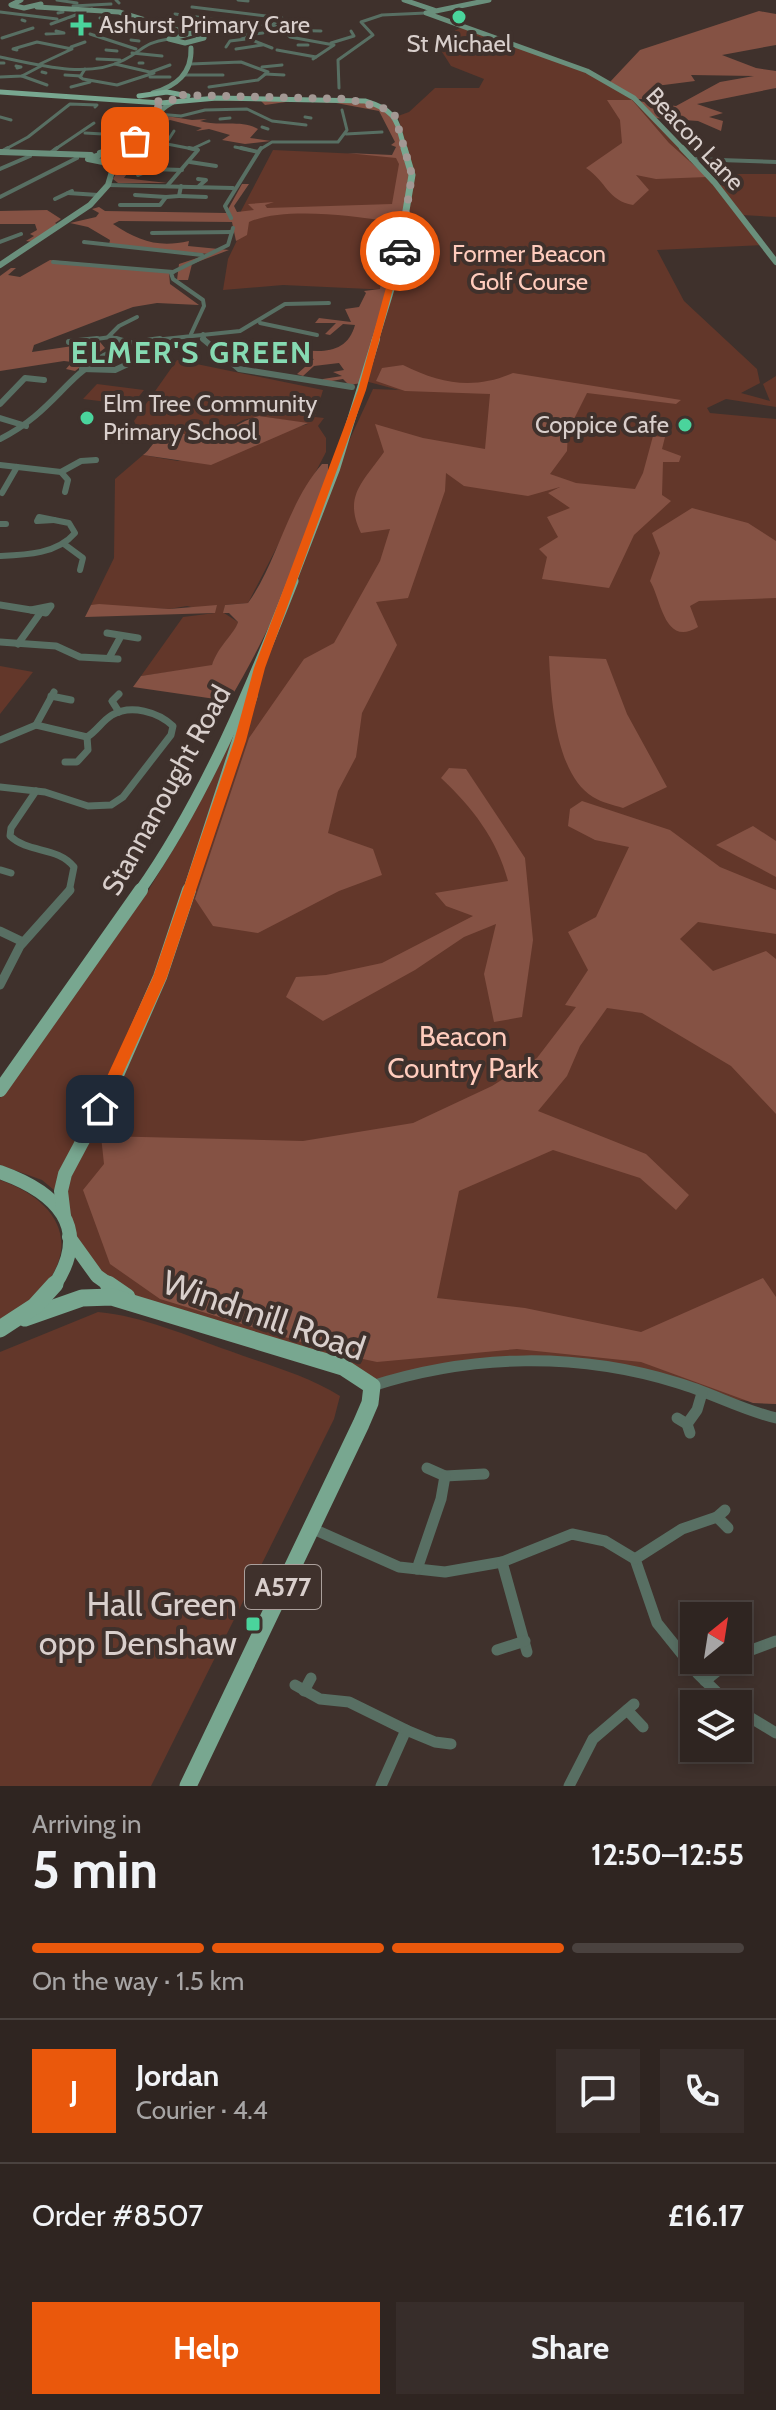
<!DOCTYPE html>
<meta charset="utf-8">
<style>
:root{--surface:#2f2521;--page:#372d2a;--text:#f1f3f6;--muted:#a7a5a5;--line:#4a423f;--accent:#ea580c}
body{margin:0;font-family:Cabin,sans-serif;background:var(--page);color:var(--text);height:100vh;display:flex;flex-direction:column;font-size:30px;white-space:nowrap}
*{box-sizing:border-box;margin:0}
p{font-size:26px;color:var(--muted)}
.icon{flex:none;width:44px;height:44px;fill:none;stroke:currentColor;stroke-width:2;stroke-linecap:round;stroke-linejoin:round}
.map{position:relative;height:1786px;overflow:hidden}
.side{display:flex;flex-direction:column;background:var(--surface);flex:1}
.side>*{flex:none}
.needle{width:52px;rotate:30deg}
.controls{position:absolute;left:680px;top:1602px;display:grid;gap:16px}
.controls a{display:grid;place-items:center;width:72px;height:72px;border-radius:0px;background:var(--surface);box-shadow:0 4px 12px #0003,0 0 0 2px var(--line);font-size:40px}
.pin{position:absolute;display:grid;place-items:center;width:68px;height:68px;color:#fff;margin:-34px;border-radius:16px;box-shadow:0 4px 12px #0006}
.courier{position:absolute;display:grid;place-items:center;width:80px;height:80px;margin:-40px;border:6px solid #ea580c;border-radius:50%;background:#fff;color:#222;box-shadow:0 2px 10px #0007}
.head em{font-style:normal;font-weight:800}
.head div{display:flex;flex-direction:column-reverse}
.head{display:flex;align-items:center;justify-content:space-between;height:136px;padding:0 32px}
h1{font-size:52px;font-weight:800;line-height:60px}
.bar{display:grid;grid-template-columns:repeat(4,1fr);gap:12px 8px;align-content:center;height:96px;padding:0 32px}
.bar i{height:10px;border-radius:6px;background:var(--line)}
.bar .selected{background:var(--accent)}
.bar p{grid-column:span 4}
.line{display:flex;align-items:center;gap:20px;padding:0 32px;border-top:2px solid var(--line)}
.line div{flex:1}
.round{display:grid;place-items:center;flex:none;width:84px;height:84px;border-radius:0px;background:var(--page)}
.button{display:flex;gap:16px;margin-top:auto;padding:16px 32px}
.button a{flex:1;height:92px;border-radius:0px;background:var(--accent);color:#fff;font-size:32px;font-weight:800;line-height:92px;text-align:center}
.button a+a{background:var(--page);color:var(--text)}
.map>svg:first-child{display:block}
.green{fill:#63372a}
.forest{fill:#855244}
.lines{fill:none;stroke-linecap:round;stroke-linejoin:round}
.street-far5{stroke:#586f63;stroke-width:3}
.street-far4{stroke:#586f63;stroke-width:4}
.street-far3{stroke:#586f63;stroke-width:6}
.street-far2{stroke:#586f63;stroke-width:7}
.street-far1{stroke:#586f63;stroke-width:9}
.street{stroke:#586f63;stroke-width:11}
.secondary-far1{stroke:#6a8f7c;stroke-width:5}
.secondary{stroke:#6a8f7c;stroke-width:6}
.primary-far5{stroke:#78a790;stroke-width:5}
.primary-far4{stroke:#78a790;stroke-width:7}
.primary-far3{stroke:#78a790;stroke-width:8}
.primary-far2{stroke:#78a790;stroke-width:11}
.primary-far1{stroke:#78a790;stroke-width:14}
.primary{stroke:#78a790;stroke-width:17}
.route{fill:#ea580c}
.done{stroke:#a39894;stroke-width:8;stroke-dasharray:0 14.4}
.poi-dot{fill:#4ad49c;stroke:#3f312c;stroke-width:3}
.labels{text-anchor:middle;stroke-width:8;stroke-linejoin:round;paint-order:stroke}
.far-poi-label{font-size:24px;fill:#d9cfcc;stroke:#3f312c;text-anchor:start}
.far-street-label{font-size:24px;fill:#d9cfcc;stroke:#3f312c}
.far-park-label{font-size:24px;fill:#ffccbd;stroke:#3f312c}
.shield{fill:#3f312c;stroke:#aba09c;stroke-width:2}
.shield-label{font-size:26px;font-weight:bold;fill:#d9cfcc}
.street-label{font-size:28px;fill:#d9cfcc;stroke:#3f312c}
.park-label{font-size:28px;fill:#ffccbd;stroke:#3f312c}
.far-district-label{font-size:30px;font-weight:bold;letter-spacing:2px;fill:#86dab2;stroke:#3f312c}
.near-street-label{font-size:34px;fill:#d9cfcc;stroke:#3f312c}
.near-poi-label{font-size:34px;fill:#d9cfcc;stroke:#3f312c;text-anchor:end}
</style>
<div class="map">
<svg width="776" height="1786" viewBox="0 0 776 1786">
<rect width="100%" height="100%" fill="#3f312c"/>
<g class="green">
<polygon points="464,26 587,71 634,98 737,208 720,185 739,184 735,174 776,174 776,217 742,215 765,245 657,250 684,301 757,369 760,383 741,393 770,401 763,384 776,376 776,407 726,399 707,408 710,413 776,419 776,1404 713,1397 641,1373 500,1362 372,1386 115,1291 69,1237 65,1174 160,977 259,668 336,469 373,389 399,390 365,381 391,290 283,285 223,290 228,259 243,228 241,211 273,150 404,156 411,171 398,116 409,112 435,88 479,88 484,79 451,66 435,41"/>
<path d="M177,360l146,30 -8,27 9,1 -6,8 8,12v14l-78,151 -23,2 -1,8 14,9c-2,11 -20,24 -26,44l-71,10 42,-59 32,-4 -28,-7 -18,3 -78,-4 23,-47 1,-79 28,-24 35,6 130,-37 -48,-8 -17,4 -30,17 -18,2 -26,-7 -27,6 -8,-17z"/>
<polygon points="97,384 144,390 132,405 83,399"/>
<polygon points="0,666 33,672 0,714"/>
<polygon points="241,716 153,984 114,1072 54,1190 42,1180 0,1165 0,1098 143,899 179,840"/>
<path d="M0,1180c55,19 84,62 40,112 -11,12 -27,21 -40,30z"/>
<path d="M98,1312c45,4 89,24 132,39 37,14 76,24 110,45l-6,23 -183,367h-151v-434z"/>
</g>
<g class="forest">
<polygon points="759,11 776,14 776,45 722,55 756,68 776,71 776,88 697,104 723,113 709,117 723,121 721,131 698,121 655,118 637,101 676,106 720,82 754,76 691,75 695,81 656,86 651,99 638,99 609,83 640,50"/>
<path d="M329,98l47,6 19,13 15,57 -13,76 -35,133 -13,2 -6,-6 -23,4 3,-4 19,-3 -9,-4 11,-2 -5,-7 -25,3 -11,10 -6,-2 17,-15 -27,-4 3,-3 -5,-5 -16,2 -19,-5 3,-5c32,5 90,31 102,-14l-12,-1 -13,11 -5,-1 11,-11h-31h10l4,-5 32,4 -6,-13 14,-2 7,-14 -2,-2 16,-2 10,-64 -4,-4c-36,-6 -104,-14 -137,1l-2,13 -11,6 -4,-19 -113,-1 -6,3c26,17 45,24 76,17l-1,5 41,4 -37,14 -4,16h-11l2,-16 30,-10 -100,-9 1,-5 -22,-13 -18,-4 26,-6 3,-4 -7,-4 7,-2 6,4 121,2 16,-29h7l-15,22 3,6 17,-2 -6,-6 26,-2 -9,3 2,3 125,-4 7,-40 -3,-6 -49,-5 45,2 4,-8 -5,-2 4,-3 -16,-31 -43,-8 -43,-2 -28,4 -4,-4h-57z"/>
<path d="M607,100h25l37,43 38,34 -51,2 -20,-4 13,15 -16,15c-25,-4 -27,-24 -47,-37l36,-25 -2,-23z"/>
<path d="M160,115l32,5 15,-1 -7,2c18,6 41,-2 58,8l-8,9 21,3 -26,3 -23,-4 8,-5 -21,-6 -13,2 6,-3 -32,-8 -9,3 -2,8 -16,14 2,3 -8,4 4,2 -17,24 43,5h-49l-5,-4 11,-20 -5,-7 25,-13z"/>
<polygon points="47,210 61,219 55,223 58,225 34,242 26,241 34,236 30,234 37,230 35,224 0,224 0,211"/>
<polygon points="50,260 169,272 170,284 199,305 157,303 133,307 34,345 32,352 100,342 105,348 75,371 66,369 72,362 64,361 0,371 0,276 11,268 16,268 8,275 20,277"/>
<path d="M403,365c38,19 71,25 110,8l168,27 -5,4 -89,-11 -19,38 -1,20 -17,23 26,9 59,6 8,-16 10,-37 12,1 -3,12 19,7 -2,6h-16l-1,33 9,6 -37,34 -25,53 -67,-9 5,-22 -8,-8 19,-12 -11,-20 23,-9 -22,-15 12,-6 -32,9 -64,-10 -18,-13 -1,18 -37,107 -32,4 21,43 -35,68 -6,44 -18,34 -10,42 45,16 9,26 -43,16 -81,42 -45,-7 -18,-27 54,-161 55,-79 30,-16 46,-82 10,-32 -29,4c-18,-37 2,-51 23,-81l-9,-28 48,14 62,11 5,-55 -85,-3 -29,-10 6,-13z"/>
<path d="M259,416l49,7 -97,42 -68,-10c7,-5 11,-14 17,-19 18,-13 34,9 54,1 16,-6 28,-17 45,-21z"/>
<path d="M322,464h6v8c-21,79 -58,159 -99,229l-96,-14 8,-11 71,-11c6,-19 23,-32 26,-43l-9,-9h-6l2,-8 23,-2c30,-42 39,-99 74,-139z"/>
<path d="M692,508l56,15 28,18v57l-77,3 -9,5 8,21c-34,21 -37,-29 -48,-46l10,-28 -8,-20z"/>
<polygon points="99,604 169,609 217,605 215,613 85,617 91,605"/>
<path d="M549,656l57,3 21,55 40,73 -44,21c-10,-3 -22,-6 -30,-11 -38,-23 -42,-100 -44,-141z"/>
<path d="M449,768l17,1 59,89 8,82 -11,77 -28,5 -10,-48 12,-50 -32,13 -49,33 -92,51 -37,-24 10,-20 30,-2 56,-12 91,-47 -27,-10 -11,-13 73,-12c-11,-42 -36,-74 -67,-103z"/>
<polygon points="582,801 670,830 720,867 776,890 776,934 698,922 680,939 713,971 766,951 776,959 776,1114 731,1066 642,1013 607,1008 580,1046 567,1076 538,1111 646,1154 689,1195 676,1210 640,1178 553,1150 459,1191 437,1298 525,1308 641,1332 763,1278 776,1297 776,1404 753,1403 641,1362 517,1349 377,1362 344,1355 160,1299 110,1264 83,1190 104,1164 101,1136 303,1141 413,1123 492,1086 537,1058 576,1007 565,1005 588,970 568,932 596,917 629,847 595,840 568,826 570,809"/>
<polygon points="753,826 776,841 776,877 716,845"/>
</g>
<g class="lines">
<g class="street-far5">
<polyline points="57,0 77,3"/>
<polyline points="116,0 119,3"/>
<polyline points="238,0 248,1"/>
<polyline points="73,6 111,4"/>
<polyline points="192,7 282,18 272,25"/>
<polyline points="0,12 57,19"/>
<polyline points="58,13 63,12"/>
<polyline points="175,14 248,24"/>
<polyline points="100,18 129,24 154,21"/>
<polyline points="22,20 25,21"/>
<polyline points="51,24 92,9"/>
<polyline points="201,26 216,27"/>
<polyline points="282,30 321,31"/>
<polyline points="130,31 137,31"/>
<polyline points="229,31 272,48"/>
<polyline points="46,34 64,33 56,31"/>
<polyline points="90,34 136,49"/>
<polyline points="194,34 265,24 279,27 290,37 334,45 316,57"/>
<polyline points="243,35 263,33"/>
<polyline points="2,38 33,28"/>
<polyline points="131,40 139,41"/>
<polyline points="331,43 354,36 351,31"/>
<polyline points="298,45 308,45"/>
<polyline points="71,47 85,42"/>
<polyline points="226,47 230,41 246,39"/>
<polyline points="236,49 262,45"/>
<polyline points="17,50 13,49 37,42 72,49 40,64"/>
<polyline points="106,50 117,51"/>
<polyline points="277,50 316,57 313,59"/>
<polyline points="132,53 162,56"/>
<path d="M0,57c38,8 88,22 124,3 21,-11 19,-17 45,-21"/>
<polyline points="97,59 120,60"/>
<polyline points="0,63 4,63"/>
<polyline points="139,63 143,63"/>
<polyline points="190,64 241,62 268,72 258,80 209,87"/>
<polyline points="16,66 21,67 17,68"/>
<polyline points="262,67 282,65"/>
<polyline points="85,69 80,77 83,79 117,85 154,73 115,64"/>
<polyline points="42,72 46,73"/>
<polyline points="151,72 170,65"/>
<polyline points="265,74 284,75"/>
<polyline points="65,75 81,76"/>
<polyline points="185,75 223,75"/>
<polyline points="22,76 47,85"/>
<polyline points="0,77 22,76 41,66"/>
<polyline points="150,77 170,77"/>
<polyline points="71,87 90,82"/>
<polyline points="339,88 338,60 373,35 361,22 382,15 426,13"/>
<polyline points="157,114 181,116 205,110 247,109 272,121 306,125"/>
<polyline points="0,117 11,120"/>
<polyline points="305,117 311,118"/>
<polyline points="220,119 230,118"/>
<polyline points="262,127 268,129"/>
<polyline points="85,133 103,134"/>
<polyline points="346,134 382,132"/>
<polyline points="167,144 198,150"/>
<polyline points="165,145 174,131"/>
<polyline points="235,147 250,150"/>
<polyline points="194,148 209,141"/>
<polyline points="4,150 28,137 70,104 97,105 95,107"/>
<polyline points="54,150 94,123"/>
<polyline points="259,150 272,142 338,142 347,130 342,110"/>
</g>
<g class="street-far4">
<polyline points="241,148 258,152"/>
<polyline points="1,152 8,148"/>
<polyline points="49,154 57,148"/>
<polyline points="151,159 156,157"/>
<polyline points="691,159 776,162"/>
<polyline points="190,162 216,166"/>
<polyline points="0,169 30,156"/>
<polyline points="138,175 152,169 182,170"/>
<polyline points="198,179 206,180 199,186"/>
<polyline points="108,185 233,188"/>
<polyline points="167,186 198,150 189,148"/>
<polyline points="68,193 98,195"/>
<polyline points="135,195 166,197"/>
<polyline points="179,196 206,197"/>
<polyline points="0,197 77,158"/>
<polyline points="55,199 72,191"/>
<polyline points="120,205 160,205 166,197 179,196 181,186"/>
<polyline points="231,218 225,206 261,148"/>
<polyline points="152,233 232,232"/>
<polyline points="0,242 21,234"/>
<polyline points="84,242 202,255"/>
<polyline points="53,262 173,272"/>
<polyline points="260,323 317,335"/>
<polyline points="191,334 204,306 203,300 173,279 171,273 228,245 233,228"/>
<polyline points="203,334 205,341"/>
<polyline points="108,337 119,326 137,317"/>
<polyline points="81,341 111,337 122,341"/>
<polyline points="145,341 240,331 285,304 329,303"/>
</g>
<g class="street-far3">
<polyline points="116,339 133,344"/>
<polyline points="203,339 239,369 352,387"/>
<polyline points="69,342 97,339"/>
<polyline points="82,369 115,370 147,355"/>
<polyline points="0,404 25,378 44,380"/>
<polyline points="0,418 26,426"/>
<path d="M0,439c69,-34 70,-89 160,-100"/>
<polyline points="0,465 61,472 68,480 65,492"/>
<polyline points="61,472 81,461 96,460"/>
<polyline points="2,493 17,467"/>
<polygon points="39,517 54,520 37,521"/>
<polyline points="0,524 6,524"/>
<polyline points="64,544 83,558 80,570"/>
<path d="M0,556c26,-1 57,-2 75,-23l-6,-10 -15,-3"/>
</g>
<g class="street-far2">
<polyline points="0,605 31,610"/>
<polygon points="51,606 46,613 31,610"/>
<polyline points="107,633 138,638"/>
<polyline points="0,642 56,646 80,657 118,659"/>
<polyline points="18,644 41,612"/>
<polyline points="109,658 121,636"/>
<polyline points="119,694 112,701 119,712"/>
<polyline points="51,696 71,700"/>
<polyline points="36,725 54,692"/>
<path d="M0,740l36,-15 51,12c10,-6 15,-16 25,-22 19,-11 46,-3 61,11l-2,9 -48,62 -12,8 -23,1 -43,-14 -45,-5"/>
<polyline points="65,762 77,762 88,750 87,737"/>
<path d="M36,791l-25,37 -1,8c19,18 47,10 64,31l-5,25"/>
<polyline points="1,870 11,873"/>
</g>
<g class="street-far1">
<polyline points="0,931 23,942"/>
<polyline points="0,985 20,946 70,890"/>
</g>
<g class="street">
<path d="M372,1386c100,-32 206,-34 306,-3 34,10 64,27 98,35"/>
<polyline points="677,1418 687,1424 690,1433"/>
<polyline points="687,1424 697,1410 702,1393"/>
<polyline points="427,1468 445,1476 484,1474"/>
<polyline points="717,1517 728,1528"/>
<polyline points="311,1528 399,1567 445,1572 502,1562 572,1534 605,1541 635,1559 657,1623 698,1674 729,1704"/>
<polyline points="635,1559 682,1529 717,1517 725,1510"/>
<polyline points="502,1562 527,1652"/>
<polyline points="417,1569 441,1499 445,1476"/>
<polyline points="497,1650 525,1641"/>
<polyline points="738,1655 776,1641"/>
<polyline points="705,1681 731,1660"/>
<polyline points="295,1685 320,1699 349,1702 406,1730 381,1786"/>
<polyline points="304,1691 311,1678"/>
<polyline points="627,1710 643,1727"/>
<polyline points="738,1710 776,1733"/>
<polyline points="406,1730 435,1742 451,1744"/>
<polyline points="569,1786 593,1739 634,1704"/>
</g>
<g class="secondary-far1">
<polyline points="21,0 11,5 24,8 41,4"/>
<polyline points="404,0 434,10"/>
<polyline points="489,0 426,13 587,71 634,98 684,150"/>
<polyline points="37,7 119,12 187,33"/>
<polygon points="192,33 204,38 185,43 169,39"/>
<path d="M153,93c23,-7 39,-19 38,-45"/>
<path d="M110,150c29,-8 38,-35 63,-48"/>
</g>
<g class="secondary">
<polyline points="682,148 715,183 776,262"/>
<polyline points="0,152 91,155"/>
<polyline points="100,153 117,148"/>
<polygon points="105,153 116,158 103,162 88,159"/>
<polyline points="0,265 90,205 108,185 116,158"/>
</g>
<g class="primary-far5">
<path d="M0,92l161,11 56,-5 148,3c33,10 31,19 40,49"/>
<polyline points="139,96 167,92 188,96"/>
</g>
<polyline class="primary-far4" points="375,341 395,276 412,175 404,148"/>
<polyline class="primary-far3" points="292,583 336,469 376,339"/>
<g class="primary-far2">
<path d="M139,892c65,-92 113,-207 154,-311"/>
<polyline points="188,892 252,696"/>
</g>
<g class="primary-far1">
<polyline points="0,1090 141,890"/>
<path d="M0,1172c56,20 93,55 54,114"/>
<polyline points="64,1216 61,1191 65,1174 113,1084 160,977 189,890"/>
<polyline points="69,1237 97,1276 111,1286"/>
</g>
<g class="primary">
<polyline points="108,1284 127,1297"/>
<polyline points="25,1318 82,1298 112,1297 343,1367 372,1386 370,1403 361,1424 188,1786"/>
<polyline points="0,1329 35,1306 55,1284"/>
</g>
</g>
<polygon class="route" points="400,249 403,251 366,390 265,668 246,741 167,977 105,1113 95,1113 92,1109 153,977 234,741 254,668 358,390 396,251"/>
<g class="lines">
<polyline class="done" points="135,141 160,109 152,102 181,99 181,95 348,99 390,110 395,116 412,175 400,251"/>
</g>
<g class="poi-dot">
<circle cx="459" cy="17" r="8"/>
<path d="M77 13h8v8h8v8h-8v8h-8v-8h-8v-8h8z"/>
<circle cx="87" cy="418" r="8"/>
<circle cx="685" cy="425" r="8"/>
<rect x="245" y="1616" width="16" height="16" rx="4"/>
</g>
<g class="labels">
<g class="far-poi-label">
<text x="99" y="33">Ashurst Primary Care</text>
<text x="459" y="52" text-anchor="middle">St Michael</text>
<text x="103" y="412">Elm Tree Community<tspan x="103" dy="28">Primary School</tspan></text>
<text x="669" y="433" text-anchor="end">Coppice Cafe</text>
</g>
<g class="far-street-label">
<text transform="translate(695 139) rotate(47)" y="8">Beacon Lane</text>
</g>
<g class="far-park-label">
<text x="529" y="262">Former Beacon<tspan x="529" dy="28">Golf Course</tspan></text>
</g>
<rect class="shield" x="245" y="1565" width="76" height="44" rx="6"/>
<g class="shield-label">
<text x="283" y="1596">A577</text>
</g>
<g class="street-label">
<text transform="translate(166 790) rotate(-61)" y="10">Stannanought Road</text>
</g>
<g class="park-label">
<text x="463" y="1046">Beacon<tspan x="463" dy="32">Country Park</tspan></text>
</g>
<g class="far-district-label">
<text x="192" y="363">ELMER'S GREEN</text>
</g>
<g class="near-street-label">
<text transform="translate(264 1315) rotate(19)" y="12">Windmill Road</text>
</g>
<g class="near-poi-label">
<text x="237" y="1616">Hall Green<tspan x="237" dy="39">opp Denshaw</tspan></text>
</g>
</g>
</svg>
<div class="controls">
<a><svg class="needle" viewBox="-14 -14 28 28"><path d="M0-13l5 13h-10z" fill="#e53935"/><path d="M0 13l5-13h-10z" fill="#a7a5a5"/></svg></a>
<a><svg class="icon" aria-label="layers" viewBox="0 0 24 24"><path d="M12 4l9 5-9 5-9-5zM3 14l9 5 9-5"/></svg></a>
</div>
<div class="pin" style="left:135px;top:141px;background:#ea580c"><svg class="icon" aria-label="bag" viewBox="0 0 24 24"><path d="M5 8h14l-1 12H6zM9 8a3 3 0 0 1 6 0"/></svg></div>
<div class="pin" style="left:100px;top:1109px;background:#1f2937"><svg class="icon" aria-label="home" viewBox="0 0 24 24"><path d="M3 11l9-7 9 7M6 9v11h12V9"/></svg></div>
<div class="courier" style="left:400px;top:251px"><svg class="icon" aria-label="car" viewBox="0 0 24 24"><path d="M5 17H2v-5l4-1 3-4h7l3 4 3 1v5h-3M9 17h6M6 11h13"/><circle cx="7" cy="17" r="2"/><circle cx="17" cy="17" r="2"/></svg></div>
</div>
<section class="side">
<div class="head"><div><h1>5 min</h1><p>Arriving in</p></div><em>12:50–12:55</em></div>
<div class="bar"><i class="selected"></i><i class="selected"></i><i class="selected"></i><i></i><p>On the way · 1.5 km</p></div>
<div class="line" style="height:144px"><b class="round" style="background:var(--accent);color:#fff">J</b><div><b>Jordan</b><p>Courier · 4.4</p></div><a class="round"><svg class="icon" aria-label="chat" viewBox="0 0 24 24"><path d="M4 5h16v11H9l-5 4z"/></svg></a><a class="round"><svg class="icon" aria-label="phone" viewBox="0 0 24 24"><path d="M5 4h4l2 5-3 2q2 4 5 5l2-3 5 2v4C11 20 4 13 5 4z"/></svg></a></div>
<div class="line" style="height:104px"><div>Order #8507</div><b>£16.17</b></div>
<div class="button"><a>Help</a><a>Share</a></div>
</section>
